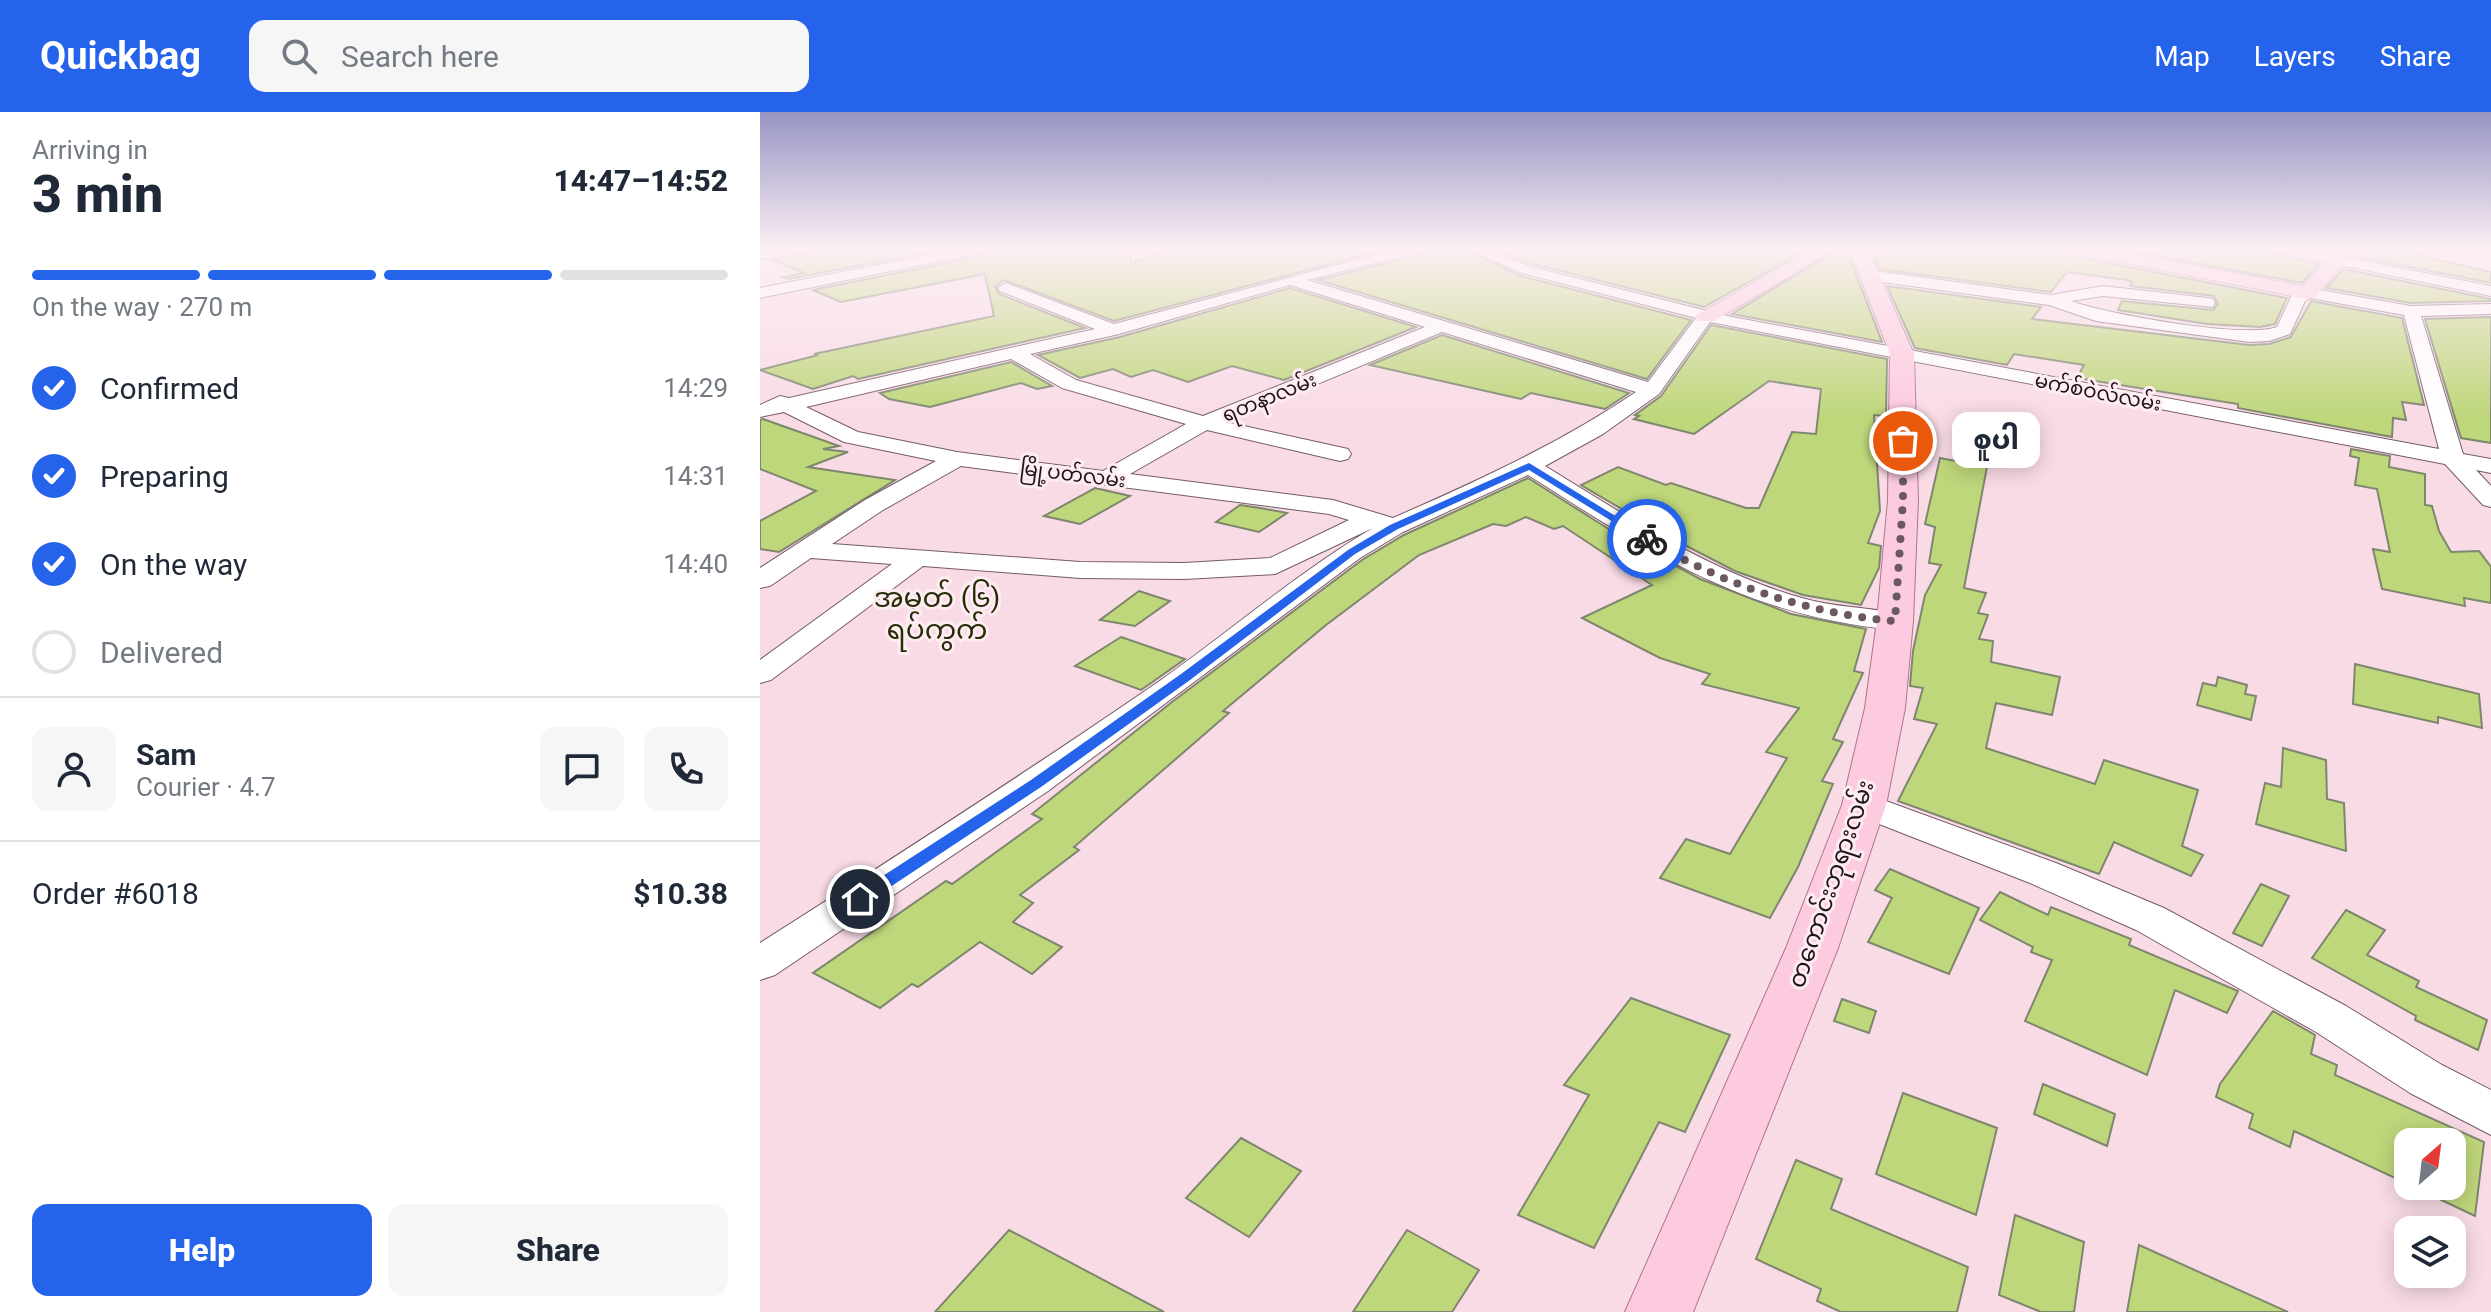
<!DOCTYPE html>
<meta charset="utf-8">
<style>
:root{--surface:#fff;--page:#f6f6f7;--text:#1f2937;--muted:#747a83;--line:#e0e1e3;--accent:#2563eb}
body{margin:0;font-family:Roboto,"Noto Sans Myanmar",sans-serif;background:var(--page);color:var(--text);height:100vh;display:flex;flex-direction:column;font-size:30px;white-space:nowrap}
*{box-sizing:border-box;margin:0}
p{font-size:26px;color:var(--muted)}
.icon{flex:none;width:44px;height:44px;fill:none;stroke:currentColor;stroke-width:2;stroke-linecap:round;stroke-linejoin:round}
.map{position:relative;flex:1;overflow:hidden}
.drawer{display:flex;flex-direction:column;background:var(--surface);width:760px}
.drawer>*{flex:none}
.needle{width:52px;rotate:28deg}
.controls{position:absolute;left:1634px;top:1016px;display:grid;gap:16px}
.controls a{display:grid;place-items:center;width:72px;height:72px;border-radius:16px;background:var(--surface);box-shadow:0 4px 20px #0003;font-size:40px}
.pin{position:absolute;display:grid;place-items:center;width:68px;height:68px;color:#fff;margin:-34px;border:4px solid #fff;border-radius:50%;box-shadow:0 2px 8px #0007}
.courier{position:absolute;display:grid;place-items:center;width:80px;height:80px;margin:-40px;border:6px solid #2563eb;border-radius:50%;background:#fff;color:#222;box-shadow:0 2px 10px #0007}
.bubble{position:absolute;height:56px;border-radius:16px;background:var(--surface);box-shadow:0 4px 20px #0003;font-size:26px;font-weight:800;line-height:56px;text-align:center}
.overview em{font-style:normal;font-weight:800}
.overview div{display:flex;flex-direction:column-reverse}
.overview{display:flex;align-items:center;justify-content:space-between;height:136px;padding:0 32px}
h1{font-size:52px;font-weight:800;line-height:60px}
.bar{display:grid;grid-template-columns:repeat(4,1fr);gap:12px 8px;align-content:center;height:96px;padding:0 32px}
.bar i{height:10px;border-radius:6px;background:var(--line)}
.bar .on{background:var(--accent)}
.bar p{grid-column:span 4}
.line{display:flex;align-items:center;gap:20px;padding:0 32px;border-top:2px solid var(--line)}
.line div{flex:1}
.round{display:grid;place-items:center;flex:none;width:84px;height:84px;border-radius:16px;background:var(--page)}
ol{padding:0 32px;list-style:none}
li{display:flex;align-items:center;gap:24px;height:88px}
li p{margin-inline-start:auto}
li .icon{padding:8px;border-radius:50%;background:var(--accent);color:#fff;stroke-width:4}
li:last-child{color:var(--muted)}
li i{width:44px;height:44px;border:4px solid var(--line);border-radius:50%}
.cta{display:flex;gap:16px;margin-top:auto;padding:16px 32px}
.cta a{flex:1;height:92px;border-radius:16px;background:var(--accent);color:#fff;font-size:32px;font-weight:800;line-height:92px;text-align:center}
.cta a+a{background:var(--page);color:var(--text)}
header{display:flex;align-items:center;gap:48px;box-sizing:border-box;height:112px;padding:0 40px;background:var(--accent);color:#fff}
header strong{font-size:38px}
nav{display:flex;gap:44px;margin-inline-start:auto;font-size:28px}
.search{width:560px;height:72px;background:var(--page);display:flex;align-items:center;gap:20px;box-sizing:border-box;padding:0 28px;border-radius:16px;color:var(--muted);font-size:30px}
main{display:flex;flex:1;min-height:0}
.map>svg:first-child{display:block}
.building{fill:#bfd77b;stroke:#7f866e;stroke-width:2}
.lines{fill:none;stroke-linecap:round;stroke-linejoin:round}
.minor-casing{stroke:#755b65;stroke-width:2}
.major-casing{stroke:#ae748c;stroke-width:2}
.minor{fill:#fff;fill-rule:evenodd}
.major{fill:#fdcbe0;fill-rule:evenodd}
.route{fill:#2563eb}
.done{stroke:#6b595f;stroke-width:8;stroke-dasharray:0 14.4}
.labels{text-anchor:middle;stroke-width:6;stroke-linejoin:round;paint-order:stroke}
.far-street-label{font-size:20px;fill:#1e1317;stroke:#feecf2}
.street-label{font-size:24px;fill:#1e1317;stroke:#feecf2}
.quarter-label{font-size:28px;fill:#252d06;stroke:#feecf2}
</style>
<header>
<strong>Quickbag</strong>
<div class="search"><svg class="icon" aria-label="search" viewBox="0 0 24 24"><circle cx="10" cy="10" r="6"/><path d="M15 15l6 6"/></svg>Search here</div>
<nav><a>Map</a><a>Layers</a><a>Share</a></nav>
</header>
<main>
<section class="drawer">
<div class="overview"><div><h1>3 min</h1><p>Arriving in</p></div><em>14:47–14:52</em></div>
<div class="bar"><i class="on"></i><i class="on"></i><i class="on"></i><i></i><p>On the way · 270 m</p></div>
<ol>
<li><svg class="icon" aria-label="check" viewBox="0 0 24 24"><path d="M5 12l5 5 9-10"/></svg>Confirmed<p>14:29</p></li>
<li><svg class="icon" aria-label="check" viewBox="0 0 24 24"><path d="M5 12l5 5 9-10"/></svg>Preparing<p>14:31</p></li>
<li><svg class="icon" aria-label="check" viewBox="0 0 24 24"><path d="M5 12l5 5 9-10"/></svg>On the way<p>14:40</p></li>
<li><i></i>Delivered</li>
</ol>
<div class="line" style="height:144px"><a class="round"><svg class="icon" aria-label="person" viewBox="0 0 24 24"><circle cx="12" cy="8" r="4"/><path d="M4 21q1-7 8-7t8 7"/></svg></a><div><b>Sam</b><p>Courier · 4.7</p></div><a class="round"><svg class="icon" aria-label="chat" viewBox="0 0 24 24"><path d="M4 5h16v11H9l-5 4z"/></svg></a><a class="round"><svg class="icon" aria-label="phone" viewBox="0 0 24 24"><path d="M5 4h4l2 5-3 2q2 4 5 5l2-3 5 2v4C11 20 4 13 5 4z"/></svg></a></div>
<div class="line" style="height:104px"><div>Order #6018</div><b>$10.38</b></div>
<div class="cta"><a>Help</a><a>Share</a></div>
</section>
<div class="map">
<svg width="1731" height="1200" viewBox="0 0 1731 1200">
<rect width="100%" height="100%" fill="#f9dbe6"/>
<g class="building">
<polygon points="64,136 190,136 28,167 23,165 44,161 13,148 44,143"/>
<polygon points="234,136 370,136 371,152 410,136 631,136 354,209 244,168 235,175 239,182 325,216 98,267 93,264 53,277 0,258 58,243 54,242 234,204 225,162 81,190 53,178 225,143"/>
<polygon points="668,136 701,136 761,164 931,208 887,267 558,168 664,142"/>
<polygon points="778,136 1050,136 944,195 773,152 748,142"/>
<polygon points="1080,136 1086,136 1122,230 972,202"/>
<polygon points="1110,136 1301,136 1312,144 1527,186 1515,212 1500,215 1447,212 1358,198 1362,189 1453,198 1458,192 1454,184 1370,174 1372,170 1367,168 1307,160 1291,180 1119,157"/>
<polygon points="1354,136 1507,136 1516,143 1559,152 1542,171"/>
<polygon points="1600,136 1656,136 1654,142 1731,160 1731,171 1594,144"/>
<polygon points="1583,157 1731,187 1731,189 1651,191 1566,176"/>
<polygon points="1127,174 1281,195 1272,207 1489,233 1509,232 1531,225 1551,189 1642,206 1664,293 1642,290 1646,308 1633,306 1632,325 1478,296 1478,292 1317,266 1324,253 1254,242 1247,253 1155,236"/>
<polygon points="530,176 656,215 524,268 472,254 428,270 393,258 371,265 353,257 320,266 278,243 360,225"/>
<polygon points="1731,205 1731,331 1701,326 1665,207"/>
<polygon points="951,213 1127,247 1126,304 1114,303 1120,399 1108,431 1121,434 1119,456 1101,493 1043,483 975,459 911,426 821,373 858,355 906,373 911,371 986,396 999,396 1032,320 1056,322 1061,277 1009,269 934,322 874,307 879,304 875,303 901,284"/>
<polygon points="682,223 869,281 845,297 771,281 761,287 610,253"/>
<polygon points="251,250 292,274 277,277 261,271 170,295 129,287 120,281"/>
<polygon points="3,307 79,334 63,337 88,340 48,355 135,368 19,440 0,437 0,409 56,379 0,357 0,308"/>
<polygon points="1591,337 1630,344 1629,355 1665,362 1665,393 1672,394 1679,419 1691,440 1719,439 1731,455 1731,491 1704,486 1705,494 1622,477 1613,437 1630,440 1617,377 1595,373 1599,346 1590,344"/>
<polygon points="1180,346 1227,355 1204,476 1226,481 1218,501 1228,503 1219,527 1233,529 1231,550 1300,565 1292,603 1236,591 1226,636 1335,672 1344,648 1438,678 1422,734 1443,743 1431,764 1354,730 1339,762 1138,689 1177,612 1154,607 1163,576 1150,574 1153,539 1165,483 1181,453 1169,451 1175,415 1165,412"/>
<polygon points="768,366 855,421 940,467 1031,502 1106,517 1094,559 1103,561 1073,627 1083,630 1062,669 1073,672 1038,755 1010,806 900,766 926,727 970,742 1027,646 1006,640 1039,596 942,572 950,562 900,546 822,506 892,473 803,414 794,417 766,405 746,414 733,412 659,443 566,513 463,599 469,601 314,735 319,738 260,783 273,791 253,810 302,835 272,862 220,830 158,875 152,872 120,896 53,861 186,769 192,772 282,707 272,702 412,590 602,448 644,423"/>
<polygon points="335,376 370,384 320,412 284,404"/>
<polygon points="480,393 500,396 527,401 499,420 456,410"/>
<polygon points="379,479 410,489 375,514 340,508"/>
<polygon points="361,525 425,547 381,578 315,554"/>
<polygon points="1595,552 1719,582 1722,616 1678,605 1678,611 1593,592"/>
<polygon points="1458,565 1487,573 1485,582 1496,584 1491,608 1437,593 1443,571 1456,574"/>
<polygon points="1523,636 1566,648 1567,687 1584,691 1586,739 1496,712 1505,671 1521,675"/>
<polygon points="1130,757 1219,796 1189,862 1108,830 1132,786 1115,778"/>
<polygon points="1501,772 1529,784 1502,834 1473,821"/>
<polygon points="1240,780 1288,803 1291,795 1371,827 1369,833 1478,879 1467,901 1415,878 1387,963 1265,909 1292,848 1271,840 1273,835 1220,808"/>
<polygon points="1586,798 1625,818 1607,843 1659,869 1656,875 1727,908 1718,938 1655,908 1656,904 1552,846"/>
<polygon points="871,886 970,923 925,1020 899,1010 834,1136 758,1103 829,983 804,973"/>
<polygon points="1082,887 1116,899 1109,921 1074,909"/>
<polygon points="1513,899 1555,923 1551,942 1577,953 1575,963 1724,1030 1715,1104 1652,1074 1692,1074 1692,1030 1648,1030 1648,1072 1534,1019 1530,1035 1489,1016 1493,1002 1456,985 1460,972"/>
<polygon points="1283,972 1355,1002 1347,1034 1274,1002"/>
<polygon points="1143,981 1237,1016 1216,1103 1116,1062"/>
<polygon points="481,1026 541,1059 489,1125 426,1086"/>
<polygon points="1036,1048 1082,1067 1071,1097 1208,1155 1197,1200 1081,1200 1057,1189 1061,1177 996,1147"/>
<polygon points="1255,1103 1324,1130 1314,1200 1281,1200 1239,1183"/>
<polygon points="249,1118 404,1200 175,1200"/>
<polygon points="647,1118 719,1158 692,1200 593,1200"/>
<polygon points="1379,1133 1528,1200 1367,1200"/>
</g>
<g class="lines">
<g class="minor-casing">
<g id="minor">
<polygon points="19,136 51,136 44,140 0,147 0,139"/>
<polygon points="204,136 231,136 224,140 0,186 0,176"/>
<path d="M641,136h24l-2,3 -116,29 341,102 48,-64 -174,-45 -58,-25h19l49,19 195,49 712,133 -35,-134 -94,-17 -5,3 -15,33 -21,7 -20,1 -153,-21 -47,-16 -181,-25 -8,-5 8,-5 183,25 52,-9 104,12 6,1 2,4 -2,4 -110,-11 -32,5c35,13 174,38 206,26l15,-32 16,-7 103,18 80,-2v10l-70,2 42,138 28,5v14l-15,-3 15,16v21l-8,-2 -38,-41 -735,-142 -51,72 -56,40 -58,32c82,50 164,106 257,132 34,10 69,9 103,17l4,6 -4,6 -10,3c-150,-14 -244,-77 -367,-155l-125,57 -43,26 -312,233 -273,184 -15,5v-37c135,-86 269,-172 401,-263 71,-50 137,-108 212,-152l-98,46 -91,5 -104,-1 -157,-12 -152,114 -11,3v-23l132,-96 -81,-6 -41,28 -10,2v-20l105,-68 71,-39 -92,-19 -60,-30 -24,5v-12l20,-9 9,2 306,-69 -95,-38 -2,-3 8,-5 108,41zM530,173l135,42 -222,89 -127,-36 -46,-26 89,-20zM682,220l194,60c-77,52 -159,89 -243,126l-60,-18 -203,-26 77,-44 133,31 8,-2 3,-5 -3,-5 -122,-27zM251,247l51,29 124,36 -83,47 -146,-19 -99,-20 -52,-25zM201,354l368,48 20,6 -79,38 -86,5 -104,-1 -248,-18 51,-34z"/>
<polygon points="1510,136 1537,136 1731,174 1731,184 1517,140"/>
<polygon points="1104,681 1296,751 1404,796 1586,894 1682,953 1731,978 1731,1023 1650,981 1556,920 1376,818 1270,771 1091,701 1086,693 1091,685"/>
</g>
</g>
<g class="major-casing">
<g id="major">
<polygon points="1055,136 1077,136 954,209 938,209 935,204"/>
<polygon points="1089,136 1107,136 1154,242 1158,388 1153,509 1145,596 1126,693 1078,836 933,1200 865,1200 1026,836 1082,693 1105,596 1117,509 1128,388 1130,242"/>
<polygon points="1304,136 1340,136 1543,174 1578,136 1597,136 1555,185 1548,187 1313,141"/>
</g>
</g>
<use href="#minor" class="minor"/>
<use href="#major" class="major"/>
</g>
<linearGradient id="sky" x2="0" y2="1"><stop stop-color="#9795c4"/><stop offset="0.45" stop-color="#fceff4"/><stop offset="1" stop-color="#fceff4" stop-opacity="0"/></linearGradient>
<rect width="1731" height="304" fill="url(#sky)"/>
<polygon class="route" points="769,351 893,427 884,429 769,358 638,417 595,442 430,568 281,675 106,791 95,791 95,782 271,668 421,562 588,438 630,413"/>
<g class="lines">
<path class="done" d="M887,427c75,45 161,75 248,82l8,-121v-59"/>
</g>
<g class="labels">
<g class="far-street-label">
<text transform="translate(1338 280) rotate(11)" y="7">မက်စ်ဝဲလ်လမ်း</text>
<text transform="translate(509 285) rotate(-22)" y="7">ရတနာလမ်း</text>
<text transform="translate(313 362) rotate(7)" y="7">မြို့ပတ်လမ်း</text>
</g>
<g class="street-label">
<text transform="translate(1071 772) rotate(-71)" y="8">တကောင်းဘုရားလမ်း</text>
</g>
<g class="quarter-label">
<text x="177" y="495">အမှတ် (၆)<tspan x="177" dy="32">ရပ်ကွက်</tspan></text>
</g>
</g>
</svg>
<div class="controls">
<a><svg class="needle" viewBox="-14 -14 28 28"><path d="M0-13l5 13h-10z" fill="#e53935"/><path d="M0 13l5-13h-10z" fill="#747a83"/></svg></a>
<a><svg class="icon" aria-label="layers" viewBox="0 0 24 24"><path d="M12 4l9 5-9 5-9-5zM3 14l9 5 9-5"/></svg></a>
</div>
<div class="pin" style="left:1143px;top:329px;background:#ea580c"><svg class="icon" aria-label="bag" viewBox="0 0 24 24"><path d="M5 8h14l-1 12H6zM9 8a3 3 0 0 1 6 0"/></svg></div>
<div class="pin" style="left:100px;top:787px;background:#1f2937"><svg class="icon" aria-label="home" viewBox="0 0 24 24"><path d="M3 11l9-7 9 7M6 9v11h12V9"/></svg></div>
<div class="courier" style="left:887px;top:427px"><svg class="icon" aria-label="bike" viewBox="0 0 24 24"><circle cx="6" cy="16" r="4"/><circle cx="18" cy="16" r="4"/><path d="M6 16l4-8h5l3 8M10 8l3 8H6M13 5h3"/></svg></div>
<div class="bubble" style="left:1192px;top:300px;width:88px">စူပါ</div>
</div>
</main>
